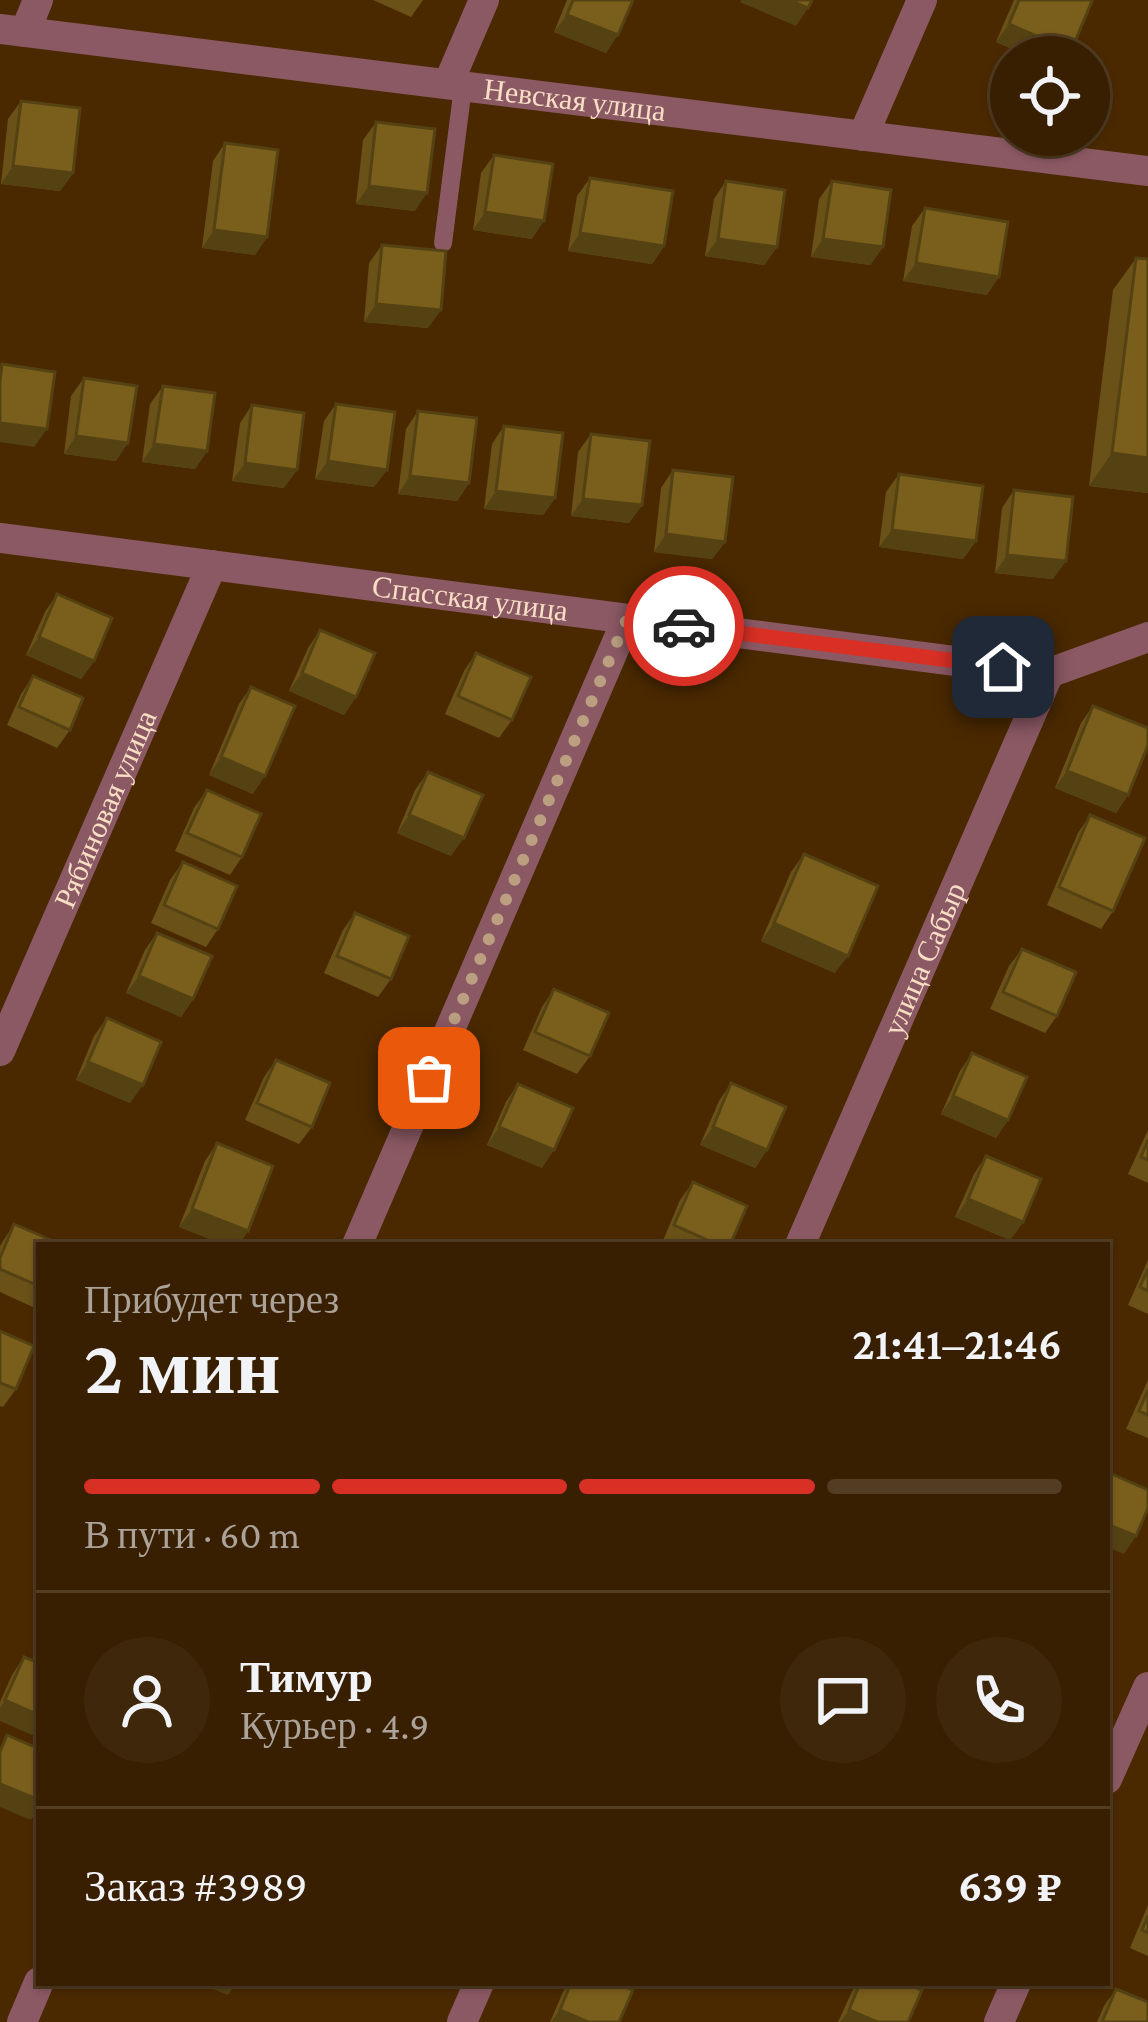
<!DOCTYPE html>
<html lang="ru">
<meta charset="utf-8">
<style>
:root{--surface:#381f01;--page:#3f270b;--text:#f1f3f6;--muted:#aba299;--line:#523d23;--accent:#d93025}
body{margin:0;font-family:"Crimson Pro",serif;background:var(--page);color:var(--text);height:100vh;display:flex;flex-direction:column;font-size:45px;white-space:nowrap}
*{box-sizing:border-box;margin:0}
p{font-size:39px;color:var(--muted)}
.icon{flex:none;width:66px;height:66px;fill:none;stroke:currentColor;stroke-width:2;stroke-linecap:round;stroke-linejoin:round}
.map{position:relative;flex:1;overflow:hidden}
.drawer{position:absolute;left:36px;top:1242px;width:1074px;height:744px;display:flex;flex-direction:column;background:var(--surface);border-radius:0px;box-shadow:0 3px 9px #0004,0 0 0 3px var(--line)}
.drawer>*{flex:none}
.controls{position:absolute;left:990px;top:36px;display:grid;gap:24px}
.controls a{display:grid;place-items:center;width:120px;height:120px;border-radius:50%;background:var(--surface);box-shadow:0 3px 9px #0004,0 0 0 3px var(--line);font-size:60px}
.pin{position:absolute;display:grid;place-items:center;width:102px;height:102px;color:#fff;margin:-51px;border-radius:24px;box-shadow:0 6px 18px #0006}
.courier{position:absolute;display:grid;place-items:center;width:120px;height:120px;margin:-60px;border:9px solid #d93025;border-radius:50%;background:#fff;color:#222;box-shadow:0 3px 15px #0007}
.head em{font-style:normal;font-weight:600}
.head div{display:flex;flex-direction:column-reverse}
.head{display:flex;align-items:center;justify-content:space-between;height:204px;padding:0 48px}
h1{font-size:78px;font-weight:600;line-height:90px}
.bar{display:grid;grid-template-columns:repeat(4,1fr);gap:18px 12px;align-content:center;height:144px;padding:0 48px}
.bar i{height:15px;border-radius:9px;background:var(--line)}
.bar .on{background:var(--accent)}
.bar p{grid-column:span 4}
.line{display:flex;align-items:center;gap:30px;padding:0 48px;border-top:3px solid var(--line)}
.line div{flex:1}
.round{display:grid;place-items:center;flex:none;width:126px;height:126px;border-radius:63px;background:var(--page)}
.map>svg:first-child{display:block}
.lines{fill:none;stroke-linecap:round;stroke-linejoin:round}
.lane{stroke:#8b5964;stroke-width:18}
.street{stroke:#8b5964;stroke-width:30}
.wall{fill:#695117}
.shaded-wall{fill:#554213}
.building{fill:#7a5e1b;stroke:#554213;stroke-width:3}
.done{stroke:#bb9f80;stroke-width:12;stroke-dasharray:0 21.6}
.route{stroke:#d93025;stroke-width:15}
.labels{text-anchor:middle;stroke-width:12;stroke-linejoin:round;paint-order:stroke}
.street-label{font-size:30px;fill:#f8dec5;stroke:#4a2901}
</style>
<div class="map">
<svg width="1148" height="2022" viewBox="0 0 1148 2022">
<rect width="100%" height="100%" fill="#4a2901"/>
<g class="lines">
<polyline class="lane" points="443,243 463,87"/>
<g class="street">
<path id="s1" d="M0,29l1148,142"/>
<polyline points="25,32 38,0"/>
<polyline points="448,84 484,0"/>
<polyline points="863,136 922,0"/>
<path id="s2" d="M0,538l1049,135 99,-36"/>
<path id="s3" d="M0,1051l212,-486"/>
<polyline points="357,1245 627,619"/>
<path id="s4" d="M800,1245l249,-572"/>
<polyline points="1107,1779 1148,1687"/>
<polyline points="22,2022 39,1982"/>
<polyline points="462,2022 479,1983"/>
<polyline points="999,2022 1016,1983"/>
</g>
</g>
<g class="wall">
<polygon points="373,0 423,0 411,17"/>
<polygon points="567,0 633,0 606,53 554,32"/>
<polygon points="1014,0 1091,0 1067,57 1031,57 996,42"/>
<polygon points="21,101 73,173 60,191 1,184 8,119"/>
<polygon points="376,122 415,211 356,204 363,140"/>
<polygon points="225,143 267,237 255,255 202,248 213,161"/>
<polygon points="494,155 532,239 473,230 481,173"/>
<polygon points="590,178 664,246 652,264 568,251 577,196"/>
<polygon points="726,181 777,247 764,265 705,256 714,199"/>
<polygon points="832,181 883,247 870,265 811,257 819,199"/>
<polygon points="925,208 987,295 903,281 912,226"/>
<polygon points="382,245 428,328 364,322 369,263"/>
<polygon points="1136,258 1148,259 1148,493 1089,486 1113,290"/>
<polygon points="84,378 116,461 64,454 71,396"/>
<polygon points="163,386 207,451 195,469 142,462 150,404"/>
<polygon points="336,404 374,487 315,479 324,421"/>
<polygon points="252,405 284,488 232,481 240,423"/>
<polygon points="418,411 469,483 457,501 398,494 406,429"/>
<polygon points="504,426 555,498 543,515 484,509 492,444"/>
<polygon points="591,434 642,505 629,523 571,516 578,452"/>
<polygon points="673,470 725,542 712,559 654,552 661,488"/>
<polygon points="899,474 976,541 963,559 879,547 886,492"/>
<polygon points="1014,490 1053,579 995,573 1002,508"/>
<polygon points="57,594 94,661 81,679 26,655 45,612"/>
<polygon points="320,630 356,697 344,715 289,691 308,648"/>
<polygon points="476,653 512,720 499,738 445,714 464,671"/>
<polygon points="33,676 70,730 57,748 7,725 21,694"/>
<polygon points="251,687 253,794 209,775 239,704"/>
<polygon points="1093,706 1128,795 1116,813 1055,788 1081,723"/>
<polygon points="428,772 451,856 397,833 415,790"/>
<polygon points="207,790 242,857 230,875 175,851 194,808"/>
<polygon points="1090,815 1113,911 1101,929 1047,905 1078,833"/>
<polygon points="804,854 835,973 761,941 791,872"/>
<polygon points="183,862 218,929 206,947 151,923 170,880"/>
<polygon points="355,913 391,979 378,997 324,973 343,930"/>
<polygon points="157,933 193,999 181,1017 126,993 145,950"/>
<polygon points="1022,949 1057,1016 1045,1033 990,1009 1009,966"/>
<polygon points="554,989 590,1056 577,1074 523,1050 542,1007"/>
<polygon points="107,1018 130,1103 76,1080 94,1036"/>
<polygon points="972,1053 1008,1120 996,1138 941,1114 960,1071"/>
<polygon points="276,1060 312,1127 299,1144 245,1120 264,1077"/>
<polygon points="731,1083 767,1150 755,1168 700,1145 719,1101"/>
<polygon points="518,1084 542,1168 487,1145 506,1102"/>
<polygon points="1148,1130 1148,1183 1128,1174"/>
<polygon points="217,1143 248,1231 238,1245 225,1245 179,1227 205,1161"/>
<polygon points="986,1156 1023,1222 1010,1240 955,1217 974,1174"/>
<polygon points="693,1182 730,1245 666,1245 662,1243 680,1200"/>
<polygon points="14,1224 39,1245 37,1309 0,1292 0,1246"/>
<polygon points="1148,1260 1148,1314 1128,1305"/>
<polygon points="0,1331 16,1389 3,1407 0,1406"/>
<polygon points="1148,1380 1148,1438 1126,1429"/>
<polygon points="24,1657 0,1721 0,1702 12,1675"/>
<polygon points="1148,1905 1148,1956 1130,1948"/>
<polygon points="567,1983 616,1983 619,2022 550,2022"/>
<polygon points="856,1983 905,1983 908,2022 838,2022"/>
<polygon points="1116,1989 1148,2022 1097,2022 1104,2006"/>
</g>
<g class="shaded-wall">
<polygon points="741,0 790,0 808,8 796,26 740,2"/>
<polygon points="567,15 618,35 606,53 554,32"/>
<polygon points="1009,24 1071,51 1067,57 1031,57 996,42"/>
<polygon points="13,166 73,173 60,191 1,184"/>
<polygon points="369,186 427,193 415,211 356,204"/>
<polygon points="485,212 544,221 532,239 473,230"/>
<polygon points="214,230 267,237 255,255 202,248"/>
<polygon points="580,233 664,246 652,264 568,251"/>
<polygon points="718,239 777,247 764,265 705,256"/>
<polygon points="823,239 883,247 870,265 811,257"/>
<polygon points="916,263 999,277 987,295 903,281"/>
<polygon points="376,304 441,310 428,328 364,322"/>
<polygon points="0,423 47,429 34,447 0,442"/>
<polygon points="76,436 128,443 116,461 64,454"/>
<polygon points="154,444 207,451 195,469 142,462"/>
<polygon points="1112,453 1148,458 1148,493 1089,486"/>
<polygon points="328,461 387,470 374,487 315,479"/>
<polygon points="245,463 297,470 284,488 232,481"/>
<polygon points="410,476 469,483 457,501 398,494"/>
<polygon points="496,491 555,498 543,515 484,509"/>
<polygon points="583,499 642,505 629,523 571,516"/>
<polygon points="892,530 976,541 963,559 879,547"/>
<polygon points="666,534 725,542 712,559 654,552"/>
<polygon points="1007,555 1066,561 1053,579 995,573"/>
<polygon points="39,637 94,661 81,679 26,655"/>
<polygon points="302,673 356,697 344,715 289,691"/>
<polygon points="221,757 265,776 253,794 209,775"/>
<polygon points="1067,771 1128,795 1116,813 1055,788"/>
<polygon points="409,815 464,838 451,856 397,833"/>
<polygon points="774,923 848,956 835,973 761,941"/>
<polygon points="139,976 193,999 181,1017 126,993"/>
<polygon points="88,1062 143,1085 130,1103 76,1080"/>
<polygon points="953,1096 1008,1120 996,1138 941,1114"/>
<polygon points="499,1127 554,1150 542,1168 487,1145"/>
<polygon points="713,1127 767,1150 755,1168 700,1145"/>
<polygon points="968,1199 1023,1222 1010,1240 955,1217"/>
<polygon points="192,1209 248,1231 238,1245 225,1245 179,1227"/>
<polygon points="1107,1524 1136,1536 1124,1554 1107,1547"/>
<polygon points="5,1700 39,1715 39,1738 0,1721 0,1708"/>
<polygon points="0,1784 39,1800 39,1808 31,1820 0,1807"/>
<polygon points="198,1983 236,1983 228,1995"/>
<polygon points="560,2010 588,2022 551,2022"/>
<polygon points="849,2010 877,2022 840,2022"/>
</g>
<g class="building">
<polygon points="573,0 633,0 618,35 567,15"/>
<polygon points="790,0 812,0 808,8"/>
<polygon points="1019,0 1091,0 1092,1 1071,51 1009,24"/>
<polygon points="21,101 80,108 73,173 13,166"/>
<polygon points="376,122 435,129 427,193 369,186"/>
<polygon points="225,143 278,150 267,237 214,230"/>
<polygon points="494,155 553,164 544,221 485,212"/>
<polygon points="590,178 673,191 664,246 580,233"/>
<polygon points="726,181 785,190 777,247 718,239"/>
<polygon points="832,181 891,190 883,247 823,239"/>
<polygon points="925,208 1008,222 999,277 916,263"/>
<polygon points="382,245 446,251 441,310 376,304"/>
<polygon points="1136,258 1148,259 1148,458 1112,453"/>
<polygon points="2,364 55,372 47,429 0,423 0,381"/>
<polygon points="84,378 137,386 128,443 76,436"/>
<polygon points="163,386 215,393 207,451 154,444"/>
<polygon points="336,404 395,412 387,470 328,461"/>
<polygon points="252,405 304,413 297,470 245,463"/>
<polygon points="418,411 477,418 469,483 410,476"/>
<polygon points="504,426 563,433 555,498 496,491"/>
<polygon points="591,434 650,441 642,505 583,499"/>
<polygon points="673,470 733,477 725,542 666,534"/>
<polygon points="899,474 983,486 976,541 892,530"/>
<polygon points="1014,490 1073,497 1066,561 1007,555"/>
<polygon points="57,594 112,618 94,661 39,637"/>
<polygon points="320,630 375,653 356,697 302,673"/>
<polygon points="476,653 531,677 512,720 458,696"/>
<polygon points="33,676 83,698 70,730 19,707"/>
<polygon points="251,687 295,706 265,776 221,757"/>
<polygon points="1093,706 1148,728 1148,745 1128,795 1067,771"/>
<polygon points="428,772 483,795 464,838 409,815"/>
<polygon points="207,790 261,814 242,857 187,833"/>
<polygon points="1090,815 1145,838 1113,911 1059,887"/>
<polygon points="804,854 878,886 848,956 774,923"/>
<polygon points="183,862 237,886 218,929 164,905"/>
<polygon points="355,913 409,936 391,979 337,956"/>
<polygon points="157,933 212,956 193,999 139,976"/>
<polygon points="1022,949 1076,972 1057,1016 1003,992"/>
<polygon points="554,989 609,1013 590,1056 535,1032"/>
<polygon points="107,1018 161,1042 143,1085 88,1062"/>
<polygon points="972,1053 1027,1077 1008,1120 953,1096"/>
<polygon points="276,1060 330,1083 312,1127 257,1103"/>
<polygon points="731,1083 786,1107 767,1150 713,1127"/>
<polygon points="518,1084 573,1108 554,1150 499,1127"/>
<polygon points="1148,1140 1148,1160 1141,1157"/>
<polygon points="217,1143 273,1166 248,1231 192,1209"/>
<polygon points="986,1156 1041,1179 1023,1222 968,1199"/>
<polygon points="693,1182 747,1206 730,1245 719,1245 674,1225"/>
<polygon points="14,1224 62,1245 39,1245 39,1286 0,1269 0,1258"/>
<polygon points="1148,1269 1148,1291 1140,1287"/>
<polygon points="0,1331 34,1346 16,1389 0,1383"/>
<polygon points="1148,1390 1148,1415 1139,1411"/>
<polygon points="1107,1472 1148,1490 1148,1508 1136,1536 1107,1524"/>
<polygon points="24,1657 39,1663 39,1715 5,1700"/>
<polygon points="7,1735 39,1749 39,1800 0,1784 0,1752"/>
<polygon points="1148,1916 1148,1933 1142,1930"/>
<polygon points="571,1983 616,1983 633,1990 619,2022 588,2022 560,2010"/>
<polygon points="860,1983 905,1983 922,1990 908,2022 877,2022 849,2010"/>
<polygon points="1116,1989 1148,2002 1148,2022 1102,2022"/>
</g>
<g class="lines">
<polyline class="done" points="429,1078 627,619 684,626"/>
<polyline class="route" points="684,626 1003,667"/>
</g>
<g class="labels">
<g class="street-label">
<text dy="10" stroke="none"><textPath href="#s1" startOffset="579">Невская улица</textPath></text>
<text dy="10" stroke="none"><textPath href="#s2" startOffset="474">Спасская улица</textPath></text>
<text dy="10" stroke="none"><textPath href="#s3" startOffset="264">Рябиновая улица</textPath></text>
<text dy="10" stroke="none"><textPath href="#s4" startOffset="312">улица Сабыр</textPath></text>
</g>
</g>
</svg>
<div class="controls">
<a><svg class="icon" aria-label="locate" viewBox="0 0 24 24"><circle cx="12" cy="12" r="6"/><path d="M12 2v4M12 18v4M2 12h4M18 12h4"/></svg></a>
</div>
<div class="pin" style="left:429px;top:1078px;background:#ea580c"><svg class="icon" aria-label="bag" viewBox="0 0 24 24"><path d="M5 8h14l-1 12H6zM9 8a3 3 0 0 1 6 0"/></svg></div>
<div class="pin" style="left:1003px;top:667px;background:#1f2937"><svg class="icon" aria-label="home" viewBox="0 0 24 24"><path d="M3 11l9-7 9 7M6 9v11h12V9"/></svg></div>
<div class="courier" style="left:684px;top:626px"><svg class="icon" aria-label="car" viewBox="0 0 24 24"><path d="M5 17H2v-5l4-1 3-4h7l3 4 3 1v5h-3M9 17h6M6 11h13"/><circle cx="7" cy="17" r="2"/><circle cx="17" cy="17" r="2"/></svg></div>
<section class="drawer">
<div class="head"><div><h1>2 мин</h1><p>Прибудет через</p></div><em>21:41–21:46</em></div>
<div class="bar"><i class="on"></i><i class="on"></i><i class="on"></i><i></i><p>В пути · 60 m</p></div>
<div class="line" style="height:216px"><a class="round"><svg class="icon" aria-label="person" viewBox="0 0 24 24"><circle cx="12" cy="8" r="4"/><path d="M4 21q1-7 8-7t8 7"/></svg></a><div><b>Тимур</b><p>Курьер · 4.9</p></div><a class="round"><svg class="icon" aria-label="chat" viewBox="0 0 24 24"><path d="M4 5h16v11H9l-5 4z"/></svg></a><a class="round"><svg class="icon" aria-label="phone" viewBox="0 0 24 24"><path d="M5 4h4l2 5-3 2q2 4 5 5l2-3 5 2v4C11 20 4 13 5 4z"/></svg></a></div>
<div class="line" style="height:156px"><div>Заказ #3989</div><b>639 ₽</b></div>
</section>
</div>
